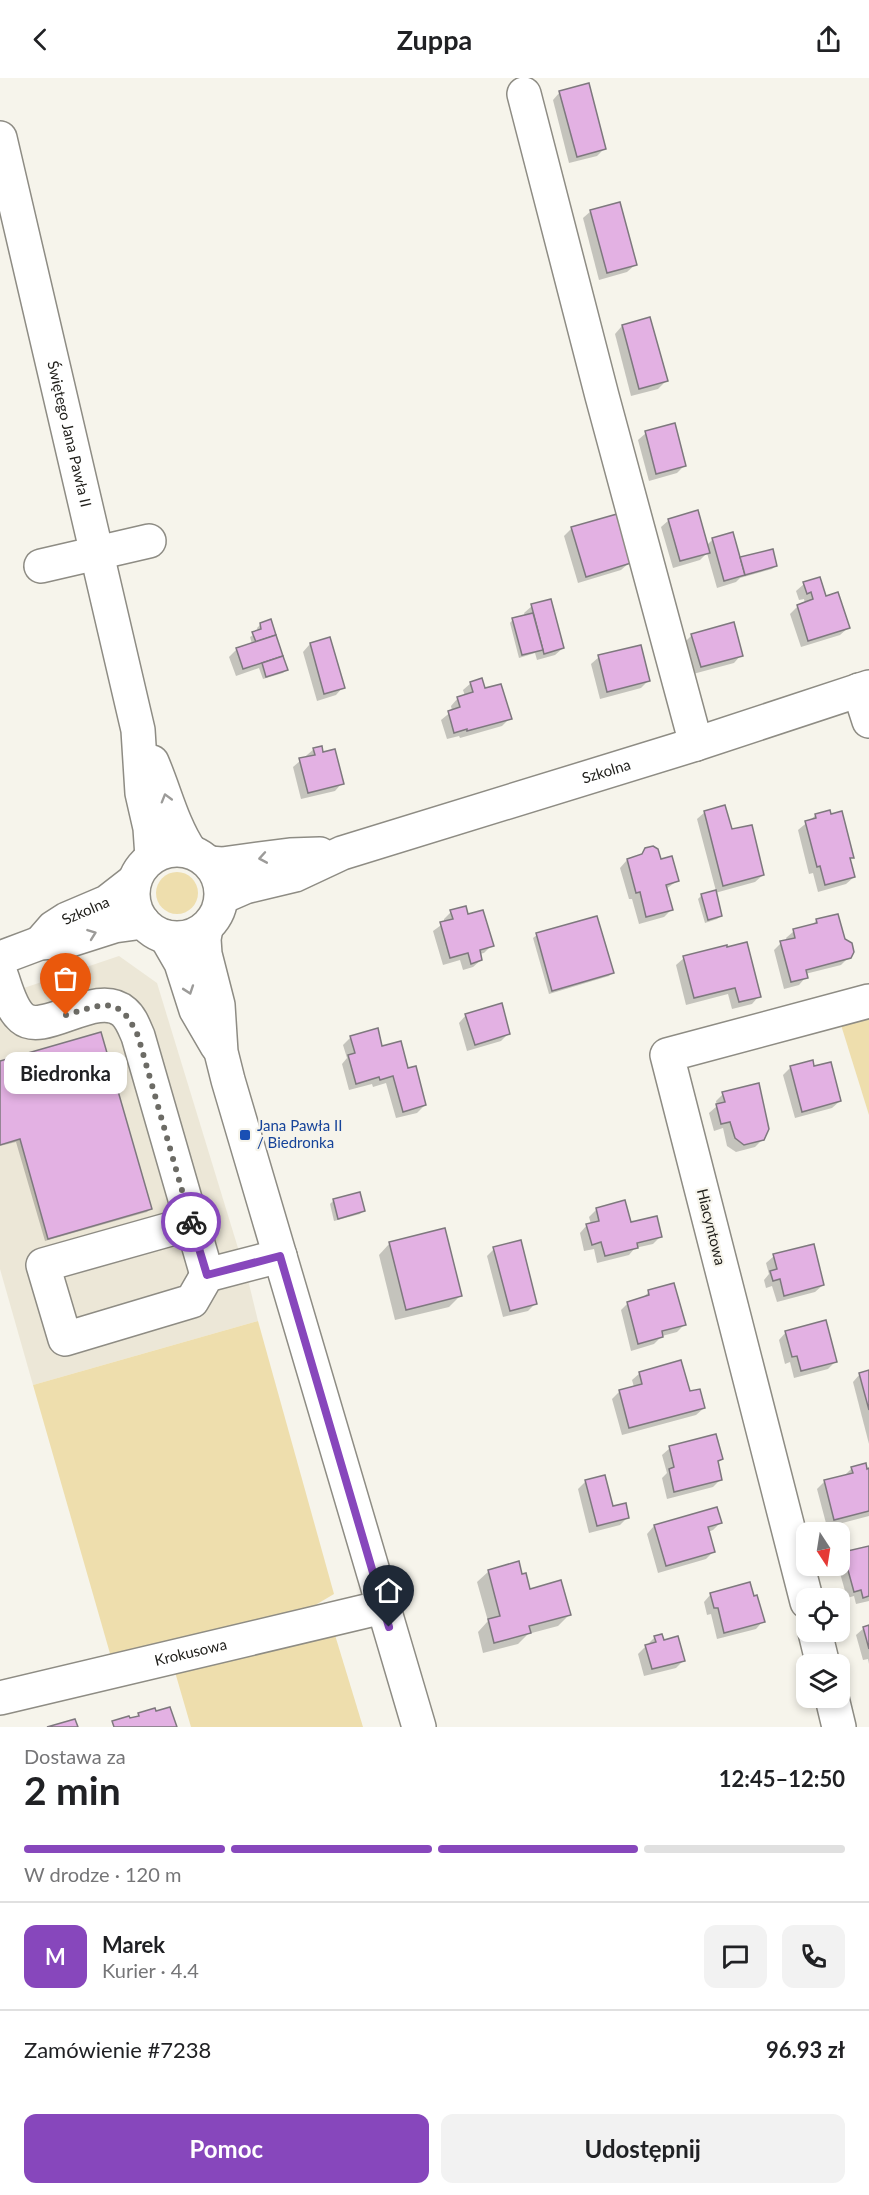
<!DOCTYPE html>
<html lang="pl">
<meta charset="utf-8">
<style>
:root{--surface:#fff;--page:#f2f2f2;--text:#202124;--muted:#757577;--line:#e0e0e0;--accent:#8747bc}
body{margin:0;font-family:Lato,sans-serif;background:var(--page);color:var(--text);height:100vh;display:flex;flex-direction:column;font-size:22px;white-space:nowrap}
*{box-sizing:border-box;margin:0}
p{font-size:20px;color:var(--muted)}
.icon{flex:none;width:33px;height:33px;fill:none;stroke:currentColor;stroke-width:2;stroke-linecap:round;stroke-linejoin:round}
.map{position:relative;height:1649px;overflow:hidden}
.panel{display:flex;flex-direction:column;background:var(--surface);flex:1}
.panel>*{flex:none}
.needle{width:39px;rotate:168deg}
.buttons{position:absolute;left:796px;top:1444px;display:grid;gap:12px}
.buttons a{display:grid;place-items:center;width:54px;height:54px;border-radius:12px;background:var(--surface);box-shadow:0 3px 9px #0003;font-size:30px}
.pin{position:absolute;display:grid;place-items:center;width:51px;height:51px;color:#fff;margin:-62px -26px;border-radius:50% 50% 50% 0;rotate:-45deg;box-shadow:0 0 6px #0007}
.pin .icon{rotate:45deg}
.courier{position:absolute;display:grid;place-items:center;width:60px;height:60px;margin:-30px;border:4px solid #8747bc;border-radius:50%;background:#fff;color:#222;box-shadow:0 2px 8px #0007}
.bubble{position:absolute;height:42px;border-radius:12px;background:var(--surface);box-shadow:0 3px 9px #0003;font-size:20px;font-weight:700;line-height:42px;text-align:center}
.headline em{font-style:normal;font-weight:700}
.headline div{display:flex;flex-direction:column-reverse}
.headline{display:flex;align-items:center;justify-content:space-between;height:102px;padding:0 24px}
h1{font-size:39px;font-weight:700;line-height:45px}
.bar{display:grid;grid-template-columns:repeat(4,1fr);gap:9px 6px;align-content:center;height:72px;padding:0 24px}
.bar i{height:8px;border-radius:4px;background:var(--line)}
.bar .active{background:var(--accent)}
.bar p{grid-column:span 4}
.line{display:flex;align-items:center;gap:15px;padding:0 24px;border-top:2px solid var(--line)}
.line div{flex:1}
.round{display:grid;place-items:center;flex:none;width:63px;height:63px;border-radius:12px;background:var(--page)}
.action{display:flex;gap:12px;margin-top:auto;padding:12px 24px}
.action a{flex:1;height:69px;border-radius:12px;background:var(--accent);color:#fff;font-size:24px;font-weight:700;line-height:69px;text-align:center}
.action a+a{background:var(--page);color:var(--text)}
header{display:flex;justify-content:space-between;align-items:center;height:78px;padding:0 24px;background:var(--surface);font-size:27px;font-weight:700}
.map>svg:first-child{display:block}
.built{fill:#ece7d7}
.green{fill:#eedead}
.shadow{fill:#0003}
.building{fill:#e3b1e3;stroke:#7e787e;stroke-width:1.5}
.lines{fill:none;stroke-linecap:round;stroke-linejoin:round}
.minor-casing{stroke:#8e8c84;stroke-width:36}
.minor{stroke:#fff;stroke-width:33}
.oneway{stroke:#9c9b99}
.done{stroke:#6c6b65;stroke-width:6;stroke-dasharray:0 10.8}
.route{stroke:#8747bc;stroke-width:8}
.transit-dot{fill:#1a4fb4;stroke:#f6f4eb;stroke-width:2}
.labels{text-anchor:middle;stroke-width:4.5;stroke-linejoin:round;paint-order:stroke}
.street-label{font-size:15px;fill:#22211d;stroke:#f6f4eb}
.transit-label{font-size:15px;fill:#164399;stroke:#f6f4eb;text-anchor:start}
</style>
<header><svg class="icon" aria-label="back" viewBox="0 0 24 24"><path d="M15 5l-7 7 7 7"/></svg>Zuppa<svg class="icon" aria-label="share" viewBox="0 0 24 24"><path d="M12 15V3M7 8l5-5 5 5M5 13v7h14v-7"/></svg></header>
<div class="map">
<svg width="869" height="1649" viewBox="0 0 869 1649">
<rect width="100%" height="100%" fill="#f6f4eb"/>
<polygon class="built" points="119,878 157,905 249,1206 258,1243 33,1307 0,1191 0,918"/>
<g class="green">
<circle cx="177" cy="815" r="21"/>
<polygon points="869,939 869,1037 841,947"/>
<polygon points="258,1243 334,1516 307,1532 111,1579 33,1307"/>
<polygon points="335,1557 363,1649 191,1649 175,1594"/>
</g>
<g class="shadow">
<polygon points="560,14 604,71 597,78 569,85 553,22"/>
<polygon points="591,133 635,187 627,194 599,202 583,140"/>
<polygon points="622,248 666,303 658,311 631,318 615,256"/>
<polygon points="646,355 684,388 677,395 649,403 638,362"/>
<polygon points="669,442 706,468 713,461 739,482 741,480 776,488 772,491 740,500 736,504 717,510 707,475 700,482 673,490 661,449"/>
<polygon points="572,450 629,485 621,492 578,505 564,458"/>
<polygon points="804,506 825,520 848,550 840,557 801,569 790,536 798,528 805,526 804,521 799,522 796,513"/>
<polygon points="532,528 563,570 555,577 537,582 535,575 519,580 510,545 513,541 525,538 524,535"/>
<polygon points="270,543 286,592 283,595 263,601 259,590 236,598 229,579 237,571 252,566 250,559 258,554 257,550 260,547"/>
<polygon points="692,557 741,577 734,585 693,596 685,564"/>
<polygon points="310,566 343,609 336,617 317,623 303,574"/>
<polygon points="599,579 648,603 641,610 600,621 591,586"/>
<polygon points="471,605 484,612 510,640 502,648 460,660 459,658 447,661 441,642 452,633 451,628 458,620 465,618 463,612"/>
<polygon points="314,671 322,676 342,705 335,713 301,721 293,689"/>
<polygon points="705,734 730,753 763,797 755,804 715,815 721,838 717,841 705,845 698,821 702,817 716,813 697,741"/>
<polygon points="816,737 852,779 849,782 854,799 846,806 818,814 813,795 809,796 798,752"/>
<polygon points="646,771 660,783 677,803 666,811 671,832 664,839 639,846 632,821 629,821 620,790 627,782 639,778"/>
<polygon points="451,834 467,838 492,867 484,875 479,876 481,882 473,889 463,892 460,882 443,887 433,853 444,845 444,841"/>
<polygon points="817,842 849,879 841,887 805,896 806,899 799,907 784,911 774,872 781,865 787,863 786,860 794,853 811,848"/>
<polygon points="537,857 612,895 609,898 549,916 533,860"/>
<polygon points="684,880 759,918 752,926 732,931 728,916 686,927 676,887"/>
<polygon points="466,937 508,956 501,963 467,973 459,945"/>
<polygon points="351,959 381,970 407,992 425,1027 417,1035 396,1040 386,1005 373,1009 372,1006 349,1012 342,986 347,980 343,967"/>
<polygon points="0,985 150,1131 147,1134 45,1163 16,1064 0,1068"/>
<polygon points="791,989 813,989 840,1023 832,1030 795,1040 783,997"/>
<polygon points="723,1016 763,1061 755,1069 736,1074 727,1068 723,1050 714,1053 709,1035 717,1028 716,1023"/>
<polygon points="359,1116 363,1133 360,1136 334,1143 330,1126 333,1123"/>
<polygon points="597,1131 630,1146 661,1158 653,1166 635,1170 629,1177 597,1185 594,1171 584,1173 580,1155 587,1147 591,1146 589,1139"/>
<polygon points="390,1165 460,1218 449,1229 395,1242 379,1177"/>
<polygon points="494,1171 536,1225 528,1233 503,1239 487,1178"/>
<polygon points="774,1178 823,1207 815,1214 777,1224 772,1208 766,1210 764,1202 769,1196 766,1185"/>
<polygon points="649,1214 685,1246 677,1254 662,1258 654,1266 631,1273 621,1232 628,1225 641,1221"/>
<polygon points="786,1254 836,1283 828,1291 794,1300 790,1284 785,1286 779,1262"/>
<polygon points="869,1294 869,1366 853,1304 860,1296"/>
<polygon points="640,1295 688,1315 704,1330 696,1337 622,1357 612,1321 620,1313 634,1309 632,1302"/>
<polygon points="670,1370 721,1381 717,1385 721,1401 713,1409 667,1421 662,1400 667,1395 662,1377"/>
<polygon points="852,1390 869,1392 869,1438 827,1449 817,1411 825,1403 844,1398"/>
<polygon points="604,1399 612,1430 628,1439 620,1447 589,1455 578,1411 585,1404"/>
<polygon points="716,1431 720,1445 713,1452 708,1454 714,1473 706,1481 658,1495 647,1456 654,1448"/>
<polygon points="869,1469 869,1523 856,1526 854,1518 847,1520 838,1488 840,1488 840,1480 844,1476"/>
<polygon points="489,1493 521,1497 529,1513 569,1537 558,1548 528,1556 518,1566 483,1575 478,1554 488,1543 477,1504"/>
<polygon points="711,1516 763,1543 756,1551 717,1561 711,1536 707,1537 704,1524"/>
<polygon points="869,1548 869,1586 868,1581 863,1582 856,1557 864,1550"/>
<polygon points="655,1559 683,1583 676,1590 644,1598 638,1576"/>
</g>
<g class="building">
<polygon points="589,5 606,71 577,79 559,13"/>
<polygon points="620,124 637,187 607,195 590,132"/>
<polygon points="650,239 668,303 639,311 622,247"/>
<polygon points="675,345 686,388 656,396 645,353"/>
<polygon points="698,432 710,475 680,483 668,441"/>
<polygon points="617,436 631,485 586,499 571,449"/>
<polygon points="733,454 745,497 724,503 712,460"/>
<polygon points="773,471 777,488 745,497 740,479"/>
<polygon points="820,499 826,518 838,514 850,550 808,563 797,527 813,521 811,514 807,516 803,504"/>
<polygon points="551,521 564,570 544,576 531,526"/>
<polygon points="533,535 543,572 522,577 512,540"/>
<polygon points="271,541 276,557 256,564 252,554 261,551 260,545"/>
<polygon points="734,544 743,578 701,589 691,556"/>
<polygon points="276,557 283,578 243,591 236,570"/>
<polygon points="330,559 345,610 324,616 310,565"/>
<polygon points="641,567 650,603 607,614 598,577"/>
<polygon points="283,578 288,592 266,599 262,585"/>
<polygon points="482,600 485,610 501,606 512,641 467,653 467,651 454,655 448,633 460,629 457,619 473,614 470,604"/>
<polygon points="322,668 323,674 335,671 344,706 308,715 299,680 315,677 313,670"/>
<polygon points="725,727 732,751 752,747 764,797 723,808 704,733"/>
<polygon points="830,732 831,736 842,733 854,780 850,780 855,799 825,807 820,788 817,789 805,743 816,740 815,736"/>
<polygon points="653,768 658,771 661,781 672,778 679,803 666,807 673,832 646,839 640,814 636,815 627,781 642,776 645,770"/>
<polygon points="716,812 722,838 708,842 701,816"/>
<polygon points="466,828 468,836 483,832 494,868 480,872 482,882 471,886 468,875 450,880 440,844 453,841 450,832"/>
<polygon points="838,836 845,861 852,865 854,874 851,880 806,892 808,900 791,904 780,863 795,860 793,851 817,845 816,841"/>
<polygon points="597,838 614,895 552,913 536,855"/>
<polygon points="747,864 761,919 739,924 735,910 694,920 683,878 727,867 727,869"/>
<polygon points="502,925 510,956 475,967 465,936"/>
<polygon points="378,950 382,968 401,963 408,990 416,988 426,1027 403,1034 393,998 380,1002 379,999 356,1006 348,977 355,975 350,958"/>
<polygon points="101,954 152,1131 48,1161 20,1061 0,1067 0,983"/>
<polygon points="813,982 814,988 831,984 841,1023 802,1034 790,988"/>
<polygon points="759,1005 769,1051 764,1062 744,1067 735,1060 730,1044 721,1046 716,1026 725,1024 722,1014"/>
<polygon points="360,1114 365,1133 338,1141 333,1121"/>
<polygon points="625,1122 631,1144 657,1138 662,1159 637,1165 638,1170 605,1178 601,1164 592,1167 586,1146 599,1143 596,1130"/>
<polygon points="445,1150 462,1218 406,1232 389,1164"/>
<polygon points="521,1162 537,1226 510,1233 493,1169"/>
<polygon points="814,1166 824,1207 784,1218 780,1201 773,1203 770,1193 777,1191 773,1176"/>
<polygon points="674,1205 686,1247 662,1253 663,1259 638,1266 627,1224 649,1217 648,1212"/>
<polygon points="826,1242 837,1284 801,1293 797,1278 792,1279 785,1253"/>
<polygon points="681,1282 690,1313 700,1311 705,1330 629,1350 619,1312 642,1306 639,1294"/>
<polygon points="869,1292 869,1332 859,1295"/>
<polygon points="716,1356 723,1381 718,1383 722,1402 674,1414 669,1391 674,1389 669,1368"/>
<polygon points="866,1385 867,1391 869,1390 869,1433 834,1442 824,1402 853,1395 851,1389"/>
<polygon points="605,1397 613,1428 626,1425 629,1440 597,1448 585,1402"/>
<polygon points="717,1429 722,1445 708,1449 715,1474 666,1488 654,1447"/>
<polygon points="869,1468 869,1518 863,1520 861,1512 854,1514 843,1474"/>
<polygon points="519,1483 522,1496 526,1495 530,1511 561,1502 571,1537 529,1548 531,1555 494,1565 488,1541 500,1538 488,1492"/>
<polygon points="750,1504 754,1518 757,1517 765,1544 724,1555 718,1530 714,1530 710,1515"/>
<polygon points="869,1547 869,1571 863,1549"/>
<polygon points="662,1556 664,1562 678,1558 685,1583 652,1591 645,1567 656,1564 654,1558"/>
<polygon points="170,1629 177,1649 114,1649 112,1643 129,1638 130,1640 139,1638 138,1635 155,1630 156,1633"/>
<polygon points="75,1641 78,1649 47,1649"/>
</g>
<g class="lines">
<g class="minor-casing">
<g id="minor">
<polyline points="524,16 602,318 696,666"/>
<path id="s1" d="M0,60l138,592 4,63 8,35 2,29"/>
<polyline points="41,488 149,463"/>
<polyline points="859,612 869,643"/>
<path d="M152,684c13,30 20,62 38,89"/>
<circle cx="177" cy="816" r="44"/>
<polyline points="209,785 222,786 290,777 320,776"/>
<path id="s2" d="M222,819l23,-10 50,-12 47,-22 354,-109 173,-57"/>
<polyline points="206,850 204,861 205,876 218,927 221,974 228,1002 419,1649"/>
<polyline points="166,859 181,885 196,932 217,968"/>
<path id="s3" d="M40,865l13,-15 14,-9 40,-17 27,-21"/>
<polyline points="0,880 40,865 67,863 114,848 143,844"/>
<path d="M0,894c6,15 10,36 22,46 22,19 75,-30 102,-6 7,6 10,15 14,24l69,239"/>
<polyline points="192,1145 43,1187 65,1261 192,1223 207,1197 280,1178"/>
<polyline points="807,1524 667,977 869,923"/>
<polyline points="815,1554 823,1587"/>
<path id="s4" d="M0,1620l383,-91"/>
<polyline points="832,1620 839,1649"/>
</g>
</g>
<use href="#minor" class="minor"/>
</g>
<defs><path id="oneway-chevron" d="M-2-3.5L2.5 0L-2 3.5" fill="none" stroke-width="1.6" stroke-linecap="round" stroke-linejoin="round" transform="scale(1.5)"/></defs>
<g class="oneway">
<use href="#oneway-chevron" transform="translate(166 720) rotate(-106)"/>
<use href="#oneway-chevron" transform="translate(263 780) rotate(170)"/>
<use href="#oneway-chevron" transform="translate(92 856) rotate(-20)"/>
<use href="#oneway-chevron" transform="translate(189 912) rotate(71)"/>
</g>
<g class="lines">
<path class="done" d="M66,937c38,-11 53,-21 72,21l53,186"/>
<polyline class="route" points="191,1144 207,1197 280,1178 389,1549"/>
</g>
<rect class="transit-dot" x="239" y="1051" width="12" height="12" rx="3"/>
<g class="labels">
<g class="street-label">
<text dy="5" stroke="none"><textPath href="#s1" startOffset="304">Świętego Jana Pawła II</textPath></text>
<text dy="5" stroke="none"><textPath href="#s2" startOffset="405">Szkolna</textPath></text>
<text dy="5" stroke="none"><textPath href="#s3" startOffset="57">Szkolna</textPath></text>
<text transform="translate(711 1149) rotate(76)" y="5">Hiacyntowa</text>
<text dy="5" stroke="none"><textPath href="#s4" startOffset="196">Krokusowa</textPath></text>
</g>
<g class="transit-label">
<text x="257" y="1053">Jana Pawła II<tspan x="257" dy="17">/ Biedronka</tspan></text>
</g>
</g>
</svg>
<div class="buttons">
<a><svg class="needle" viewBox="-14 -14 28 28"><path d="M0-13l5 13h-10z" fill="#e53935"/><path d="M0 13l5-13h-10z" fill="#757577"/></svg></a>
<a><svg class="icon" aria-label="locate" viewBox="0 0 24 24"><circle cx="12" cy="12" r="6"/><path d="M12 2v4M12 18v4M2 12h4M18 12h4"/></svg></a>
<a><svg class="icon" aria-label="layers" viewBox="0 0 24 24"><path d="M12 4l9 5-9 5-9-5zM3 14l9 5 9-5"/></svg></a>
</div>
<div class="pin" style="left:66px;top:937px;background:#ea580c"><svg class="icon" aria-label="bag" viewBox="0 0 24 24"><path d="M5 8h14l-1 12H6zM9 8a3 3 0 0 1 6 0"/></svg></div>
<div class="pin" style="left:389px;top:1549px;background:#1f2937"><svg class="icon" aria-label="home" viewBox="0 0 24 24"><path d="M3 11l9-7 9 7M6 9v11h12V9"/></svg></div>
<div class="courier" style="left:191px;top:1144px"><svg class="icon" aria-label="bike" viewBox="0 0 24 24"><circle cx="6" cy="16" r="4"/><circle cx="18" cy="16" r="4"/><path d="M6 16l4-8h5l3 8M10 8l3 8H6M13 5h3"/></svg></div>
<div class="bubble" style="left:4px;top:974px;width:123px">Biedronka</div>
</div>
<section class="panel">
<div class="headline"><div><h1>2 min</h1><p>Dostawa za</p></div><em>12:45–12:50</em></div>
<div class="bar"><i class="active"></i><i class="active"></i><i class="active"></i><i></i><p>W drodze · 120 m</p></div>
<div class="line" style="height:108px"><b class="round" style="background:var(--accent);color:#fff">M</b><div><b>Marek</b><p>Kurier · 4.4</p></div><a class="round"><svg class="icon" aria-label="chat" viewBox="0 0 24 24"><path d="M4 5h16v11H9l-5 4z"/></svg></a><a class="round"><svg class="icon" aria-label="phone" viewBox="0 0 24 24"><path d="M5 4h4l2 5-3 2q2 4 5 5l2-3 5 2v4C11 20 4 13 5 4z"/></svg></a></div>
<div class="line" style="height:78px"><div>Zamówienie #7238</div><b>96.93 zł</b></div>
<div class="action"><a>Pomoc</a><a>Udostępnij</a></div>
</section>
